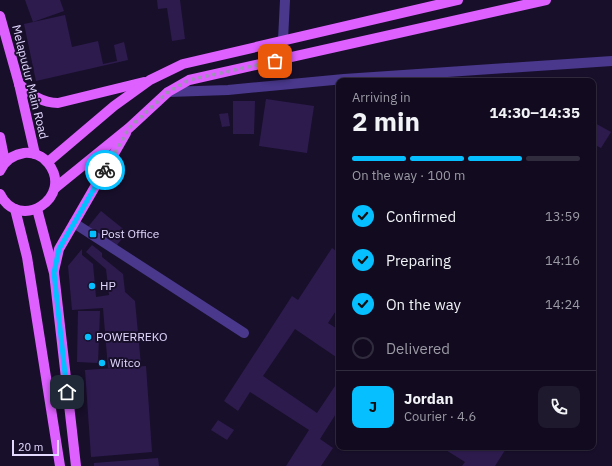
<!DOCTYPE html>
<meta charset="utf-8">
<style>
:root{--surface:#120b20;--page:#1f192d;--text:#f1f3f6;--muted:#9c9ba5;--line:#312b3e;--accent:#05bfff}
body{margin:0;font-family:"IBM Plex Sans",sans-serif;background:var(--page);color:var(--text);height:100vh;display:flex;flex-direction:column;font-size:15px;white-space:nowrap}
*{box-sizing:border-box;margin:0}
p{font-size:13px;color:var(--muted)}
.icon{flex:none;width:22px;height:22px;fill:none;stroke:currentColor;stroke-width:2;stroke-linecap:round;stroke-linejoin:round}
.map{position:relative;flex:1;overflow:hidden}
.side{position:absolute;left:336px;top:78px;width:260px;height:372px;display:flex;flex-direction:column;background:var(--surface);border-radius:8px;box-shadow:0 1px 3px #0004,0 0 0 1px var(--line)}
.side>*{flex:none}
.scale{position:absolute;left:12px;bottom:10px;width:47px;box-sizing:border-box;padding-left:4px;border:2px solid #e3d9ff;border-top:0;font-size:11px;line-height:14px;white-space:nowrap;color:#e3d9ff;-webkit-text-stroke:3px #180f2b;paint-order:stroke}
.pin{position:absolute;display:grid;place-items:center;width:34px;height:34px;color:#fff;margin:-17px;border-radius:8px;box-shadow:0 2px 6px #0006}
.courier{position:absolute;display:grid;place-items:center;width:40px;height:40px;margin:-20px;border:3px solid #05bfff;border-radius:50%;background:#fff;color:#222;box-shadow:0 1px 5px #0007}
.headline em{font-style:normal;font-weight:800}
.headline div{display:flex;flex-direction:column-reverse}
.headline{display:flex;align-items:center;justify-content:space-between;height:68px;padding:0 16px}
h1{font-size:26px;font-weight:800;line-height:30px}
.bar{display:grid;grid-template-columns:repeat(4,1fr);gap:6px 4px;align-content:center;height:48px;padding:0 16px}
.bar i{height:5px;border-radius:3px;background:var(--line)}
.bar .active{background:var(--accent)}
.bar p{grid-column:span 4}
.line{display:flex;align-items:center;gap:10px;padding:0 16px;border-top:1px solid var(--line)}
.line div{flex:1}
.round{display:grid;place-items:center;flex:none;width:42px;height:42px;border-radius:8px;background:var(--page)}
ol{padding:0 16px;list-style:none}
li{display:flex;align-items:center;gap:12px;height:44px}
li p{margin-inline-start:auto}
li .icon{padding:4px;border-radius:50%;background:var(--accent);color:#111;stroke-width:4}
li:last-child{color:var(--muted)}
li i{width:22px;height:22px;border:2px solid var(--line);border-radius:50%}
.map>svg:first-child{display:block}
.building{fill:#2d1b4d}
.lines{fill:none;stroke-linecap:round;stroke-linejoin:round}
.minor{stroke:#49388c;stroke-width:10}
.primary{stroke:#dd60ff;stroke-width:10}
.done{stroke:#9c92b5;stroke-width:4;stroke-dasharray:0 7.2}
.route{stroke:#05bfff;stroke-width:5}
.poi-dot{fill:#05bfff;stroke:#180f2b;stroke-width:1.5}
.labels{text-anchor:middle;stroke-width:4;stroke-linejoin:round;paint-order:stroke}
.street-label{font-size:12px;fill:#e3d9ff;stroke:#180f2b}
.poi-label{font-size:12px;fill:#e3d9ff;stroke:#180f2b;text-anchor:start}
</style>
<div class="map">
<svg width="612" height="466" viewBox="0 0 612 466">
<rect width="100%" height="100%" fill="#180f2b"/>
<g class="building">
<polygon points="25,0 60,0 64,11 33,22"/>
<polygon points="157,0 180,0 185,39 172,41 167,8 158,9"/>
<polygon points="65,15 72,47 98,41 103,64 117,61 114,45 124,42 128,60 36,81 24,24"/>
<polygon points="266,99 314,106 307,153 259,146"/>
<polygon points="233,101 255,101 254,134 233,134"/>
<polygon points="228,113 230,126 222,127 219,114"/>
<polygon points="593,122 611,132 601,148 593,144"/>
<polygon points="101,211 127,232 114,249 87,228"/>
<polygon points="92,245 102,253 102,257 123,274 125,292 135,301 141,365 108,368 103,308 72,310 68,266 82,249 82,255 93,264 96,297 109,295 106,269 86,252"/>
<polygon points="332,248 339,253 339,306 328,323 339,330 339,359 295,329 263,376 317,413 339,380 339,409 320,439 333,448 321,466 286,466 309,430 250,392 238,411 224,401 292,296 298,300"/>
<polygon points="78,311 100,311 98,363 77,362"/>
<polygon points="146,366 152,452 91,457 85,370"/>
<polygon points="218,420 234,430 227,440 211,430"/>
<polygon points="441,447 507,447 495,466 462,466 465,462"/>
<polygon points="158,458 159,466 94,466 94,463"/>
</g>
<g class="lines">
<g class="minor">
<polyline points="283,40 285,0"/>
<polyline points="168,92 228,90 344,79 612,61"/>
<polyline points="74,223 244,333"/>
</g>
<g class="primary">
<polyline points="0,16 19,84 35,154"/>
<path d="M19,84c12,10 22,19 39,19l86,-21"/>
<polyline points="0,137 5,162"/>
<polyline points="48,162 114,106 150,80 183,64 458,0"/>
<path d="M0,171c4,-10 13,-16 24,-18 9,-1 19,3 24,10 27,34 -29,70 -48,31"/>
<polyline points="55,188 129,128 168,92 189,80 546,0"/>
<polyline points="15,209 27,257 60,466"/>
<polyline points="37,209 54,273 76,466"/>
<polyline points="54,271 59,249 126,133"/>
</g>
</g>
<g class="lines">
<polyline class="done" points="105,170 129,128 168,92 189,80 275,61"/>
<polyline class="route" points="67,392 54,273 59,249 105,170"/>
</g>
<g class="poi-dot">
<rect x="89" y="230" width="8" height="8" rx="2"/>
<circle cx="92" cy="286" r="4"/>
<circle cx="88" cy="337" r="4"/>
<circle cx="102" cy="363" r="4"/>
</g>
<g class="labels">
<g class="street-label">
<text transform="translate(30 82) rotate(76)" y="4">Melapudur Main Road</text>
</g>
<g class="poi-label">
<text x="101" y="238">Post Office</text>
<text x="100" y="290">HP</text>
<text x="96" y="341">POWERREKO</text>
<text x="110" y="367">Witco</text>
</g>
</g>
</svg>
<div class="scale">20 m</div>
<div class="pin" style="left:275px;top:61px;background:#ea580c"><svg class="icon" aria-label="bag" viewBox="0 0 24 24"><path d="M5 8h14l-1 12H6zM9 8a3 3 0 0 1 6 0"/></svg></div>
<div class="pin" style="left:67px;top:392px;background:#1f2937"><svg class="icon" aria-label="home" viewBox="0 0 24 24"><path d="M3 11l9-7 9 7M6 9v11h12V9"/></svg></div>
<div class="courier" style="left:105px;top:170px"><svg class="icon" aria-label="bike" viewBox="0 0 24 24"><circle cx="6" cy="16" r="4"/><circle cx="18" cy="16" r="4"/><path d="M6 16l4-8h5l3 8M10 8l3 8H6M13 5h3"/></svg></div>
<section class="side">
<div class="headline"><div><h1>2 min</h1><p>Arriving in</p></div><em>14:30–14:35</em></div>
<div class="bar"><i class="active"></i><i class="active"></i><i class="active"></i><i></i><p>On the way · 100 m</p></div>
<ol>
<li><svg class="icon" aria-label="check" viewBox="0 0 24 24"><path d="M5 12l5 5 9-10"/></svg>Confirmed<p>13:59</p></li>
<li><svg class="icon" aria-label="check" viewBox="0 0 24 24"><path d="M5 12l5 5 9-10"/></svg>Preparing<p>14:16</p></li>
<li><svg class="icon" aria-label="check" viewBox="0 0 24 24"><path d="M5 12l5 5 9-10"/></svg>On the way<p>14:24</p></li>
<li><i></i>Delivered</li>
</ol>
<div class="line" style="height:72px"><b class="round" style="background:var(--accent);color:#111">J</b><div><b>Jordan</b><p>Courier · 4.6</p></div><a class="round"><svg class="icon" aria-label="phone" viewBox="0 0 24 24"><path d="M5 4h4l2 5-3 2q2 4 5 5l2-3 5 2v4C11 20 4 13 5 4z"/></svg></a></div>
</section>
</div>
